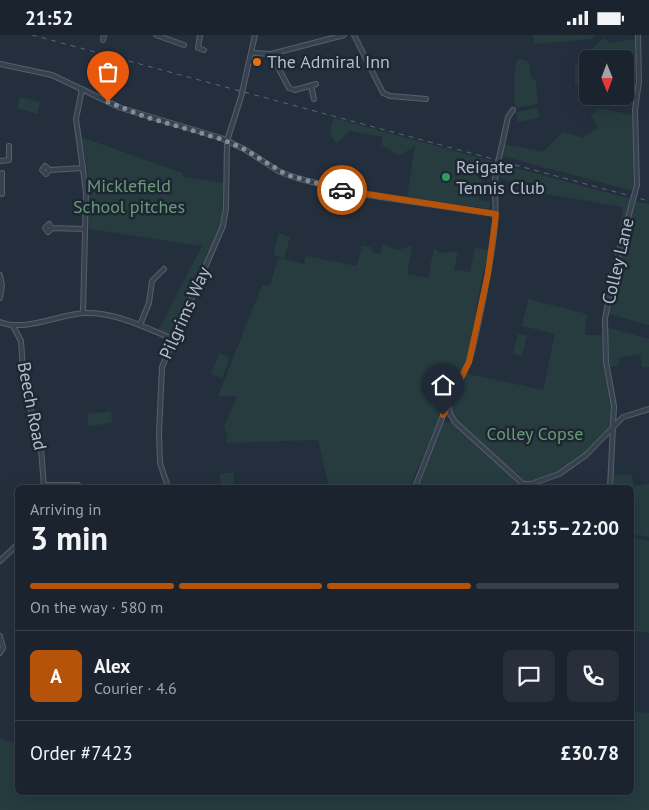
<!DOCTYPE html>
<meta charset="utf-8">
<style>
:root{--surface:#1b232e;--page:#282f3a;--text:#f1f3f6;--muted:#a0a4aa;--line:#39404a;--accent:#b45309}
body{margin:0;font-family:"PT Sans",sans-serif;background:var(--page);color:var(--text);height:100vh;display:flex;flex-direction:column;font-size:19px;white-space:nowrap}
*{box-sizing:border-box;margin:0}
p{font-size:16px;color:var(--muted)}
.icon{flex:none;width:28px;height:28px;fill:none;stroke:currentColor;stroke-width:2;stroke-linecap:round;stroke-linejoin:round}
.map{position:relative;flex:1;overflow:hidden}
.sheet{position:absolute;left:15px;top:450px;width:619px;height:310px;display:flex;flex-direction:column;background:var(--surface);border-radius:8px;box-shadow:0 5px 20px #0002,0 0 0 1px var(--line)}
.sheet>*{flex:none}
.needle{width:32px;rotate:179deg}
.controls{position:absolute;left:579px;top:15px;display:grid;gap:10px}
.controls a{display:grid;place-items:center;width:55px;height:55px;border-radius:8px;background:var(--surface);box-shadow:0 5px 20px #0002,0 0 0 1px var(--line);font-size:25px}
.pin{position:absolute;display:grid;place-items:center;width:42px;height:42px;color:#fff;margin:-51px -21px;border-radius:50% 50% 50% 0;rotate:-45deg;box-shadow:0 0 5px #0007}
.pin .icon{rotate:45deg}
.courier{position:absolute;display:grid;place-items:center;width:50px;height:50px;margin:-25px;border:4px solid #b45309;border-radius:50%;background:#fff;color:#222;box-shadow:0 1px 6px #0007}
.headline em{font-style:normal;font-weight:800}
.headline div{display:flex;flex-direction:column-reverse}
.headline{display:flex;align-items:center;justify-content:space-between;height:85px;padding:0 15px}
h1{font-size:32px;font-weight:800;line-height:38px}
.bar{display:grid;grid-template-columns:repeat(4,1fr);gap:8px 5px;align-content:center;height:60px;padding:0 15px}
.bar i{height:6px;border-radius:4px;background:var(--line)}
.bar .current{background:var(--accent)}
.bar p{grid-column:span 4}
.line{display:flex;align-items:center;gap:12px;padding:0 15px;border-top:1px solid var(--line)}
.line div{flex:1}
.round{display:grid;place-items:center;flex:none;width:52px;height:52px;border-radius:8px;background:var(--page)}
.status{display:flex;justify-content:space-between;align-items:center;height:35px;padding:0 25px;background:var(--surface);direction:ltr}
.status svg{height:14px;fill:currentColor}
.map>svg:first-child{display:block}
.green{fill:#263c3f}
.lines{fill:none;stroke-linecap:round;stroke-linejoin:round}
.street-casing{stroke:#565f6c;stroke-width:6}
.street{stroke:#38414e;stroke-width:4}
.rail{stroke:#5a6575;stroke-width:1;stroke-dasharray:5 5;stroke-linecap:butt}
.street-bridge-casing{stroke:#565f6c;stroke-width:6;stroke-linecap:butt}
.street-bridge{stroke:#38414e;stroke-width:4}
.done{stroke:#828b98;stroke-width:5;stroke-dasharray:0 9}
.route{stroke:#b45309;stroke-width:6}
.food-dot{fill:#e8710a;stroke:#1d2633;stroke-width:2}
.leisure-dot{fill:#2e9e5b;stroke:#1d2633;stroke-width:2}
.labels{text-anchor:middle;stroke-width:5;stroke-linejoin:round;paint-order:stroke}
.poi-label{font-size:18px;fill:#b4bcc9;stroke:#1d2633;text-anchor:start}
.park-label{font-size:18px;fill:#6b9a76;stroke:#1d2633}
.street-label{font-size:18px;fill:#b4bcc9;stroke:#1d2633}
</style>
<div class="status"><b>21:52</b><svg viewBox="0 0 49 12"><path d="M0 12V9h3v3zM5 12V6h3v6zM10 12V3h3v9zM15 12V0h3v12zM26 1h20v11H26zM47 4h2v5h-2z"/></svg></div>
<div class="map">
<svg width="649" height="775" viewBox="0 0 649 775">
<rect width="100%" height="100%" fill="#242f3e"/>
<g class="green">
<polygon points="533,0 596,0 591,4 534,9"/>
<polygon points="603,3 610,8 635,4 637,27 634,53 625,50 625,24 588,24 587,52 575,50 575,31"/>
<polygon points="517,24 525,25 529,28 530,40 536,47 538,69 515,73 514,41"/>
<polygon points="20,62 40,67 37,79 17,73"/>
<polygon points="538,73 539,83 518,87 516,77"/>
<polygon points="597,73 632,80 635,150 633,156 502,121 504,109 543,117 563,97 583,103 598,93 590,79 596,77"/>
<path d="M334,83l161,44 -2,10 -10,-1 -4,29 11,2 -1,7 -82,-12 8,-51 -16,10 -17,-11v-8l-32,-6 -13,12c-9,-8 -7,-14 -3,-25z"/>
<polygon points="81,102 183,138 183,142 223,148 222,183 219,197 173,298 170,300 158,296 202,211 89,194 90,150"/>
<polygon points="501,129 631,164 630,170 634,171 635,166 649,169 649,290 609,279 611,260 620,224 615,222 623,172 534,157 497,141"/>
<polygon points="279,198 290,202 284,224 304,229 306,221 357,231 362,211 371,212 373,218 381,219 383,209 397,215 412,211 407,239 428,243 434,213 441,218 458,216 454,235 470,237 475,213 490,215 482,241 467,326 437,388 410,452 329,452 318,405 225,408 228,401 224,392 237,361 218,361 262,250 270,250 278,224 283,224 273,220"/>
<path d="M528,264l59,15 -2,21h17c4,10 2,18 4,27 4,22 6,40 7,63 -30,31 -46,50 -90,59 -15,-13 -75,-61 -74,-79 0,-10 10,-24 14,-32l80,17 12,-56 -33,-8z"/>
<polygon points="609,293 649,304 649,332 642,332 640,319 619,323 618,330 610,333 607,294"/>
<polygon points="518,299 527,301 522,321 513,319"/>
<polygon points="219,318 230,323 222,343 211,339"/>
<polygon points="111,376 112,388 89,391 87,379"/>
<polygon points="452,387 517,449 516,452 418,452 443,388"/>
<polygon points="220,438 234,438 234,452 221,452"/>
<polygon points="631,439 634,451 649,449 649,502 631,499 631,452 612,452 612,440"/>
<polygon points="631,502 649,506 649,598 633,596 631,600"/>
<polygon points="631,676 649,678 649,775 0,775 0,703 17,709 18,758 631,758"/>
</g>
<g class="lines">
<g class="street-casing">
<g id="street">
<polyline points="156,0 184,10"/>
<polyline points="200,0 198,13 204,15"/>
<polyline points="354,0 383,58 390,61 426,64"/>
<polyline points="103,5 104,0"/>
<polyline points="252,18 271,19 344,0"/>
<polyline points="271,19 289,53 295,55 316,49"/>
<polyline points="0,29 52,40 121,73 221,103 244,114 280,137 297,143 354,158 495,179"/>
<polyline points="311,51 314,64"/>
<polyline points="82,54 76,84 86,157 83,278"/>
<polyline points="501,114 508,82 513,75"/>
<polyline points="0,126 9,125 9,111"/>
<polyline points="50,135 45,131 42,135 46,139 50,135 83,133"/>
<polyline points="2,138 2,159"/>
<polyline points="637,150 635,75 639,46 638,0"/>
<polyline points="52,193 49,189 45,193 48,197 52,193 85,194"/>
<polyline points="0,240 2,250 0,263"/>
<path d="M0,287c25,10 57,-7 84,-9 32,-1 60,14 89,26"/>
<polyline points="140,290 149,268 152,246 164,234"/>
<polyline points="13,291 21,306 24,349 41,414 44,452"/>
<polyline points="448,368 450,379 455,387 523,449 531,449 559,439 586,420 623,382 649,374"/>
<polyline points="44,450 78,450"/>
<polyline points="168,452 160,428 159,398 162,332 223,191 226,173 227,106 241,62 255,0"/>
<path d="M415,452l33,-84 21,-41 4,-15c9,-40 18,-81 22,-122 2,-19 -2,-36 1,-54"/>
<polyline points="610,452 614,371 606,327 605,284 613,240 632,168"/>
<polyline points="0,526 18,509"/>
<polyline points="0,601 3,613 0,618"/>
</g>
</g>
<use href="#street" class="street"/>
<polyline class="rail" points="32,0 649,166"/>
<g class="street-bridge-casing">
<g id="street-bridge">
<polyline points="496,136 501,114"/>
<polyline points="632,168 637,150"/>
</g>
</g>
<use href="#street-bridge" class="street-bridge"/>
</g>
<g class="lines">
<polyline class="done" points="108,67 146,82 221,104 244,114 287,140 342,155"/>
<polyline class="route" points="342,155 496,179 488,238 469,327 443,380"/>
</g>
<circle class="food-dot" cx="257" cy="27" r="5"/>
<circle class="leisure-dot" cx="446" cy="142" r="5"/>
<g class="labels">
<g class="poi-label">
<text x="267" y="33">The Admiral Inn</text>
<text x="456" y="138">Reigate<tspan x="456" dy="21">Tennis Club</tspan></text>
</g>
<g class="park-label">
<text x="129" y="157">Micklefield<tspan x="129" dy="21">School pitches</tspan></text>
<text x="535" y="405">Colley Copse</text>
</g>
<g class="street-label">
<text transform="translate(618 226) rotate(-77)" y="6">Colley Lane</text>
<text transform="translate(185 278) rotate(-66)" y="6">Pilgrims Way</text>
<text transform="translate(32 371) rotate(79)" y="6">Beech Road</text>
</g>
</g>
</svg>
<div class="controls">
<a><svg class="needle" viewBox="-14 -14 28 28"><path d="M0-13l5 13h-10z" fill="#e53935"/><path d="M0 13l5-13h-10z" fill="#a0a4aa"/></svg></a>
</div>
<div class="pin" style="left:108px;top:67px;background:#ea580c"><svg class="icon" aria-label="bag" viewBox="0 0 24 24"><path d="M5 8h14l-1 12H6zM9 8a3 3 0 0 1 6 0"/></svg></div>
<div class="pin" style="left:443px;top:380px;background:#1f2937"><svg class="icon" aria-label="home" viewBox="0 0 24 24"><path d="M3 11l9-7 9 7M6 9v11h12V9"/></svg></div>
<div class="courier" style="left:342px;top:155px"><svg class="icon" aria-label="car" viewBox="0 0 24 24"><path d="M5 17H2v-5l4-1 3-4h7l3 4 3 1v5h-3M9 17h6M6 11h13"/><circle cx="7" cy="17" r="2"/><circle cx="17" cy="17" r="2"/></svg></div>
<section class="sheet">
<div class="headline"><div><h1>3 min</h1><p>Arriving in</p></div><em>21:55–22:00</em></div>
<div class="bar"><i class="current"></i><i class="current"></i><i class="current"></i><i></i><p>On the way · 580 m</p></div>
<div class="line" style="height:90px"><b class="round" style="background:var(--accent);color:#fff">A</b><div><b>Alex</b><p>Courier · 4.6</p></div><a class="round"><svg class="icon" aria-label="chat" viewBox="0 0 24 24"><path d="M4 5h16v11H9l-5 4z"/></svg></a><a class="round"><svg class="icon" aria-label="phone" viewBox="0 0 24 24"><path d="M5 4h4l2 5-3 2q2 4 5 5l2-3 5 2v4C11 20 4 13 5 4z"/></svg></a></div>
<div class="line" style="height:65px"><div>Order #7423</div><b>£30.78</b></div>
</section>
</div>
